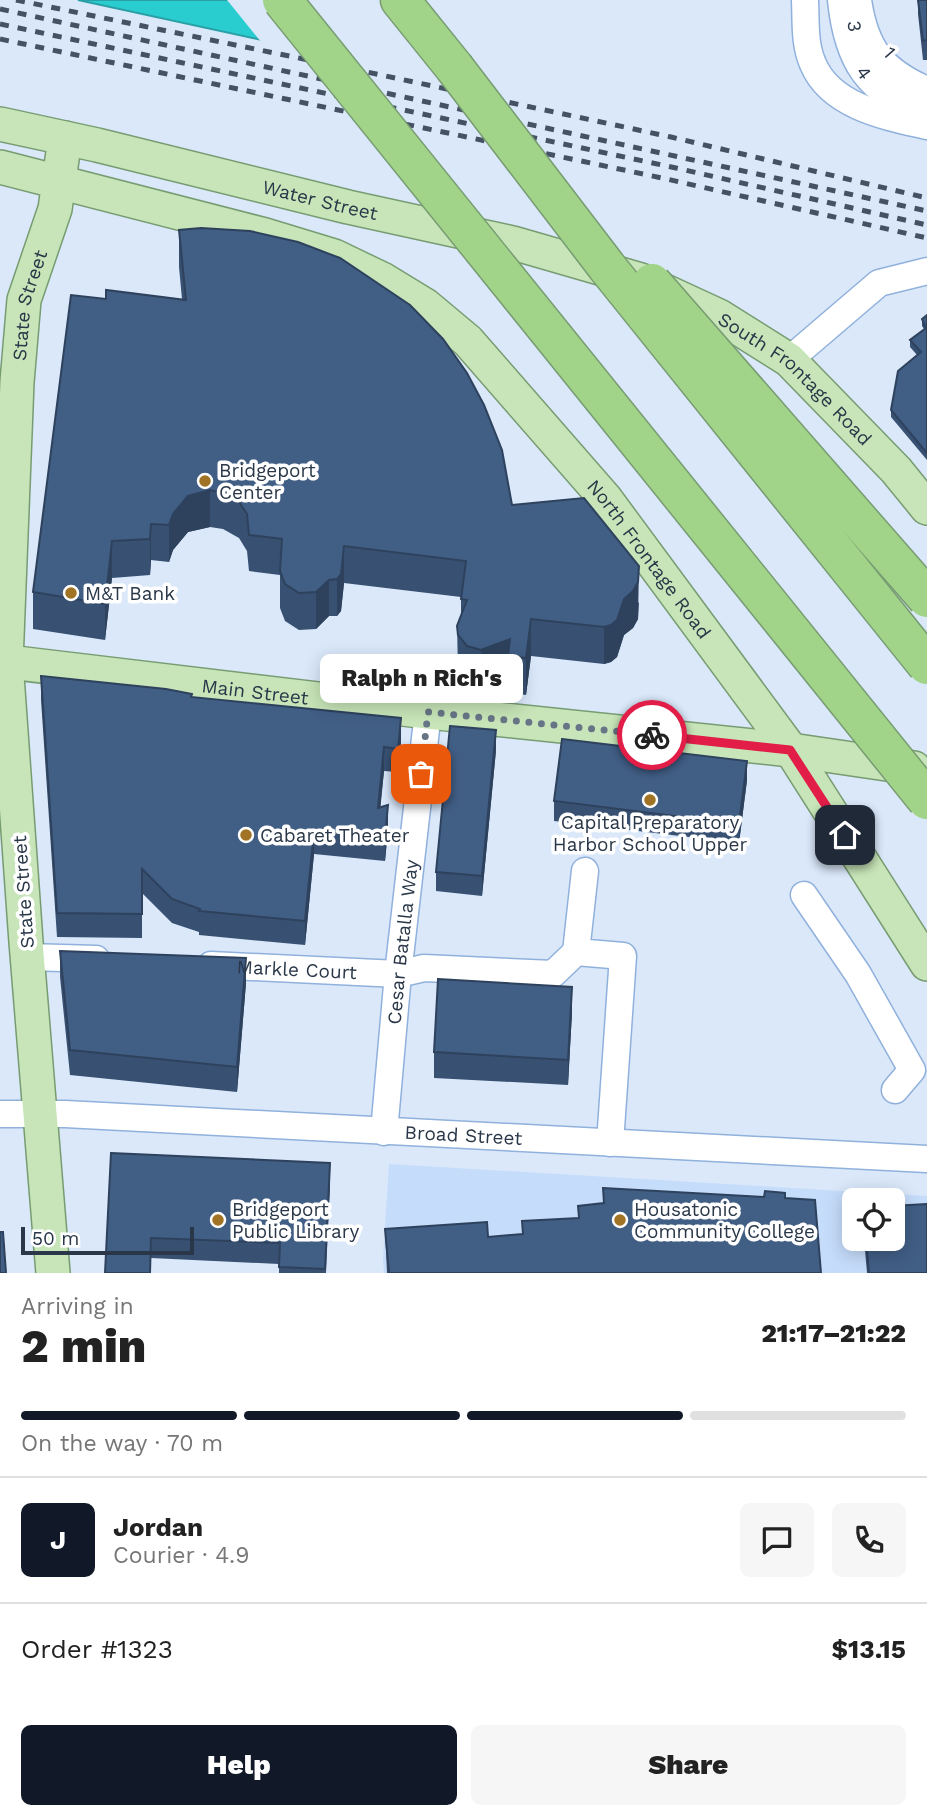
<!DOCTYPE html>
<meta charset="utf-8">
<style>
:root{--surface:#fff;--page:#f6f6f6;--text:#222;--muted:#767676;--line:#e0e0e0;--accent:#111827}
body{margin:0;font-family:"Work Sans",sans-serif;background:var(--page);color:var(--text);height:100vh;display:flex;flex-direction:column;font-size:26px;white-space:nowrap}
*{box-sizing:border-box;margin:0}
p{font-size:23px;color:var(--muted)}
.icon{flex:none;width:38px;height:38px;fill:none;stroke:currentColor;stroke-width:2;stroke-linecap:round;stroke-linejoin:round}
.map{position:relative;height:1273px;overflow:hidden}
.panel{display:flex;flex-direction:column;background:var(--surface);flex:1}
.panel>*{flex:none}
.buttons{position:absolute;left:842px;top:1188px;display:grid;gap:14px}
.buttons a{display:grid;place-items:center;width:63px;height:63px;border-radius:10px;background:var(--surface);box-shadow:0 4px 18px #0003;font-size:35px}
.scale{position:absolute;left:21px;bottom:18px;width:173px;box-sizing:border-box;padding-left:7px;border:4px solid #293748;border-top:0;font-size:19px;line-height:24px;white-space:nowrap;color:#293748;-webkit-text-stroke:5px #fff;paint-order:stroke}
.pin{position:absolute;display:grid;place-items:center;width:60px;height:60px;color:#fff;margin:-30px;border-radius:14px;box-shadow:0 4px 10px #0006}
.courier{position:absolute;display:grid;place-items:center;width:70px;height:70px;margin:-35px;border:5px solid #e11d48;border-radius:50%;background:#fff;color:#222;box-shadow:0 2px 9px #0007}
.bubble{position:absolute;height:49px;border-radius:10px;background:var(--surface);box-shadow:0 4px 18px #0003;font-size:23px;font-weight:800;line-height:49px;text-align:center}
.overview em{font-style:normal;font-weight:800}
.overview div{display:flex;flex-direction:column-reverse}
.overview{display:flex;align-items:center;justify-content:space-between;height:119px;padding:0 21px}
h1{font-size:46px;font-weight:800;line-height:52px}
.bar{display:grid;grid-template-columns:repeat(4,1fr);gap:10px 7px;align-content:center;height:84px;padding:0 21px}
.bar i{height:9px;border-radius:5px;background:var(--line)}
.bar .current{background:var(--accent)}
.bar p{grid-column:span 4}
.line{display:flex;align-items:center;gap:18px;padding:0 21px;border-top:2px solid var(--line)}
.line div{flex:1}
.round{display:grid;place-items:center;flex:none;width:74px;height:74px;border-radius:10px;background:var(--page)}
.action{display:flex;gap:14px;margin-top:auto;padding:14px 21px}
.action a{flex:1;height:80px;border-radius:10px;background:var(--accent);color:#fff;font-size:28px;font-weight:800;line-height:80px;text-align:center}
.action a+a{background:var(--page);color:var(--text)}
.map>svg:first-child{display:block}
.built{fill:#c5dcfb;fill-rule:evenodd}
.water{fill:#29cdcf;stroke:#29a0a6;stroke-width:2}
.pier{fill:#dae8fa}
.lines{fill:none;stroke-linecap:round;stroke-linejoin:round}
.minor-casing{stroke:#90b1dc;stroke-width:29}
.major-casing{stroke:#779c72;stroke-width:36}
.highway-casing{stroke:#779c72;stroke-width:41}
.minor{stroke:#fff;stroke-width:26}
.major{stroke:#c7e5b8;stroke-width:33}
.highway{stroke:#a1d389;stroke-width:38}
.rail{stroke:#445263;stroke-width:5;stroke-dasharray:9 9;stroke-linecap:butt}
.highway-bridge-casing{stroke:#779c72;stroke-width:41;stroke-linecap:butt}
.highway-bridge{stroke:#a1d389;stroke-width:38}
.wall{fill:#385172}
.shaded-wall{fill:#2e425d}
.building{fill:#415e85;stroke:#2e425d;stroke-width:2}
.done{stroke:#677586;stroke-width:7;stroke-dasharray:0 12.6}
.route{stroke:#e11d48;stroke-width:9}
.poi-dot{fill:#a17325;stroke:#fff;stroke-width:2.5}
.labels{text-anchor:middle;stroke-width:7;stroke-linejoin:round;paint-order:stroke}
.street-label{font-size:19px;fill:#293748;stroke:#fff}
.poi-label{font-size:19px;fill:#293748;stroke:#fff;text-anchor:start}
</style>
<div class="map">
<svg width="927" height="1273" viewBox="0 0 927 1273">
<rect width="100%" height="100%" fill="#dae8fa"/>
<path class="built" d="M389,1164l538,32v77h-543l-1,-15zM854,1200h38v39h-38z"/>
<polygon class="water" points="78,0 398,0 271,42"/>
<polygon class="pier" points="227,0 401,0 399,3 271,45 262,43"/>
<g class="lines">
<g class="minor-casing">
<g id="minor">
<path d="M805,0c1,21 -1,44 8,64 18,43 74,53 114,62"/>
<path id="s1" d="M841,0c6,60 26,94 86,113"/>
<path d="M858,0c7,48 24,71 69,90"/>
<polyline points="789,360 879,283 927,271"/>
<polyline points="585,871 576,952 623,956 610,1143"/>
<polyline points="804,895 858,974 912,1070 895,1090"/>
<polyline points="28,957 96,959"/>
<path id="s2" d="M211,965l187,9 26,-6 129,6 23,-22"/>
<path id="s3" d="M0,1114h65l862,45"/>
<path id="s4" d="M384,1132l14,-158 30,-262"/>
</g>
</g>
<g class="major-casing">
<g id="major">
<path id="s5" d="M0,124l97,21 251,62 165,36 128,37 78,36 70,44 107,110 31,38"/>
<path id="s6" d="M0,167l265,68 69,21 50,24 41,25 43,36 137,157 186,252 136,214"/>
<path id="s7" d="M0,661l428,51 363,38 123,18"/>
<path id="s8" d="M53,1273l-27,-331 -20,-280 11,-280 7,-82 31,-91 10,-71"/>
</g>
</g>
<g class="highway-casing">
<polyline id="highway" points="400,0 454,67"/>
</g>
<use href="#minor" class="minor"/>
<use href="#major" class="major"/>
<use href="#highway" class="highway"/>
<g class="rail">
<polyline points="16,0 367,72 671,137 927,198"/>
<polyline points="0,9 927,211"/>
<polyline points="0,24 676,168 927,225"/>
<polyline points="0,39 662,178 927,238"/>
</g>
<g class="highway-bridge-casing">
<g id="highway-bridge">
<polyline points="282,0 927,800"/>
<polyline points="454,67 607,267 927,665"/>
<polyline points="652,283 927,598"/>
</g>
</g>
<use href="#highway-bridge" class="highway-bridge"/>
</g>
<g class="wall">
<polygon points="918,0 927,0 927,60 923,60 918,14"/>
<polygon points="179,230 512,505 639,603 638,619 633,628 624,635 617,657 611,662 604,664 531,656 526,695 508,692 508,677 481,687 467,683 458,671 457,626 461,616 461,597 344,583 341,611 337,616 329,616 316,629 299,630 285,621 280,608 280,575 249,571 247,551 239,538 223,529 210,527 188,532 173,550 169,562 151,560 150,575 112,578 105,640 33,629 33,592 106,299 182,299 179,267"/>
<polygon points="927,315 927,460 891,417 891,410 917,355 910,347 910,340 924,329 922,326 922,319"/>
<polygon points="41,676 192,697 401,742 398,772 384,771 380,808 388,829 385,861 314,854 305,945 199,935 199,932 172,923 142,893 142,938 57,937 41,700"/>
<polygon points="496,750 482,896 436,891 436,872"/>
<polygon points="747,780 739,843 554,821 554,801"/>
<polygon points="60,951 246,983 237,1092 70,1075 60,977"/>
<polygon points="572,1012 568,1085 434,1078 434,1052"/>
<polygon points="111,1153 330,1183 326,1273 279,1273 279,1264 151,1258"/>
<polygon points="603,1188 785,1198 821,1273 387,1273 385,1229 488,1237 522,1234 522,1221 578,1218 578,1206 603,1204"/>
<polygon points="864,1239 892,1239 927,1273 867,1273"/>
</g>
<g class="shaded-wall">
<polygon points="210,490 210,527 188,532 173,550 169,562 169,525 173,514 188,496"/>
<polygon points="151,524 151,560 150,575 150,539"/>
<polygon points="112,541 112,578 105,640 105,604"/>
<polygon points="344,546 344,583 341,611 337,616 337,579"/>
<polygon points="639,566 638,619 633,628 624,635 617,657 611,662 604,664 604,627 624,599"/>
<polygon points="329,580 329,616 316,629 316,592"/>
<polygon points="531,619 531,656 526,695 526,658"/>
<polygon points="510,639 508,656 508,677 481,687 481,650"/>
<polygon points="401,718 401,742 398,772 398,749"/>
<polygon points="496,730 496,750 482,896 482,876"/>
<polygon points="384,747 384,771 378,832 378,808"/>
<polygon points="747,761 747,780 739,843 739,824"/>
<polygon points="388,805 388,829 385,861 385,837"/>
<polygon points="314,831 314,854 305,945 305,921"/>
<polygon points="246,958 246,983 237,1092 237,1067"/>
<polygon points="572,987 572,1012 568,1085 568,1060"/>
<polygon points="330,1163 330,1183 325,1273"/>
</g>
<g class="building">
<polygon points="918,0 927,0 927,40 923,41"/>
<polygon points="201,228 250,231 298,242 340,258 410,305 443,339 467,373 484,405 502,450 512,505 584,498 639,566 638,582 633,591 624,599 617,620 611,625 604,627 531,619 526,658 508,656 510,639 481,650 467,646 458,635 457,626 467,600 461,599 466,561 344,546 341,574 337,579 329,580 316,592 299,593 285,584 280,571 282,539 249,535 247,514 239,502 223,493 210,490 188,496 173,514 169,525 151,524 150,539 112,541 105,604 33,592 71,295 106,299 106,290 186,300 179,230"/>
<polygon points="927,315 927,453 891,410 898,371 921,352 910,340 926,328 922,319"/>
<polygon points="41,676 166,689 192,694 191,697 401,718 398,749 384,747 378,808 388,805 385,837 314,831 305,921 199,911 200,909 172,899 142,869 142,914 57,913"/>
<polygon points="450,726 496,730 482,876 436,872"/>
<polygon points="562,739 747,761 739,824 554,801"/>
<polygon points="60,951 246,958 237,1067 70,1050"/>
<polygon points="438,979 572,987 568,1060 434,1052"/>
<polygon points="111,1153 330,1163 325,1269 279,1267 280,1243 151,1238 150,1273 105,1273"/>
<polygon points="603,1188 764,1197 765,1191 785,1193 785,1198 815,1200 821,1273 389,1273 385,1229 487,1222 488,1237 523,1234 522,1221 579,1218 578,1206 604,1203"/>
<polygon points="927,1204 927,1273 869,1273 866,1239 892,1239 892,1206"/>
<polygon points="0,1232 3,1232 6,1273 0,1273"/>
</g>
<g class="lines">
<polyline class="done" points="421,774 428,712 652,735"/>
<polyline class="route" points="652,735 790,750 845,835"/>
</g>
<g class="poi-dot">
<circle cx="205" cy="481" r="7"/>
<circle cx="71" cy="593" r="7"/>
<circle cx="650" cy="800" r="7"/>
<circle cx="246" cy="835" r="7"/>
<circle cx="218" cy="1220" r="7"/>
<circle cx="620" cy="1220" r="7"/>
</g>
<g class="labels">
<g class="street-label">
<text transform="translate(855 26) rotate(81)" y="7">3</text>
<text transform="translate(890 52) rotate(49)" y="7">1</text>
<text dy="7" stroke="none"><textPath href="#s1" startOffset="77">4</textPath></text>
<text dy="7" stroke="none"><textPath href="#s5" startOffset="329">Water Street</textPath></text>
<text dy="7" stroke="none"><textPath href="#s8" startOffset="971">State Street</textPath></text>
<text dy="7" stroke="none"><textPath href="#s5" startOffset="845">South Frontage Road</textPath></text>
<text dy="7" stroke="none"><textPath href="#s6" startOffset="789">North Frontage Road</textPath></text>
<text dy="7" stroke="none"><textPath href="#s7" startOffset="257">Main Street</textPath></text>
<text transform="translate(23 892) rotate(-94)" y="7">State Street</text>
<text dy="7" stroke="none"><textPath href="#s4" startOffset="191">Cesar Batalla Way</textPath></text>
<text dy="7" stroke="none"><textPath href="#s2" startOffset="86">Markle Court</textPath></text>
<text dy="7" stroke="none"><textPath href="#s3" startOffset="464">Broad Street</textPath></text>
</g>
<g class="poi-label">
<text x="219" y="477">Bridgeport<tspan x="219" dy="22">Center</tspan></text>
<text x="85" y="600">M&amp;T Bank</text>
<text x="650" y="829" text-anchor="middle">Capital Preparatory<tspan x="650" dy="22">Harbor School Upper</tspan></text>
<text x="260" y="842">Cabaret Theater</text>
<text x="232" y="1216">Bridgeport<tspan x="232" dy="22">Public Library</tspan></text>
<text x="634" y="1216">Housatonic<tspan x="634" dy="22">Community College</tspan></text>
</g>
</g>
</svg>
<div class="buttons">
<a><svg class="icon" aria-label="locate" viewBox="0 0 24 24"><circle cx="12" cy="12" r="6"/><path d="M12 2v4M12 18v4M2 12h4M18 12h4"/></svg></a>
</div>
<div class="scale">50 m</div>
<div class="pin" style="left:421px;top:774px;background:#ea580c"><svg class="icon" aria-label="bag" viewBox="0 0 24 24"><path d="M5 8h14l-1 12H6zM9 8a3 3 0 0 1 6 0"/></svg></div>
<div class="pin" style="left:845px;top:835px;background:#1f2937"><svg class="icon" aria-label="home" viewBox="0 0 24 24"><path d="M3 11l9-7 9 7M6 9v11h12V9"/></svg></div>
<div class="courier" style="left:652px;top:735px"><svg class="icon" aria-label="bike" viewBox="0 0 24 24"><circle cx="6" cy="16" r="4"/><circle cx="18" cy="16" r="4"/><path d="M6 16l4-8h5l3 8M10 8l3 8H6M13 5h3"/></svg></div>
<div class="bubble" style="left:320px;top:654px;width:203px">Ralph n Rich's</div>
</div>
<section class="panel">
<div class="overview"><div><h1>2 min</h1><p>Arriving in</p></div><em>21:17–21:22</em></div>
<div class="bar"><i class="current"></i><i class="current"></i><i class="current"></i><i></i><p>On the way · 70 m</p></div>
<div class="line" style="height:126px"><b class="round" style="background:var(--accent);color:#fff">J</b><div><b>Jordan</b><p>Courier · 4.9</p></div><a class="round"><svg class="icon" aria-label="chat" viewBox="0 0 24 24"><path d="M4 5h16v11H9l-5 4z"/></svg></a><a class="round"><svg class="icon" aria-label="phone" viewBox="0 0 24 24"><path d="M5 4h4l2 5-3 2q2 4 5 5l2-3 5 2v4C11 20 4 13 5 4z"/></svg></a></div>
<div class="line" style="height:91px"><div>Order #1323</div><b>$13.15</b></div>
<div class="action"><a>Help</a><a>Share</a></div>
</section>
